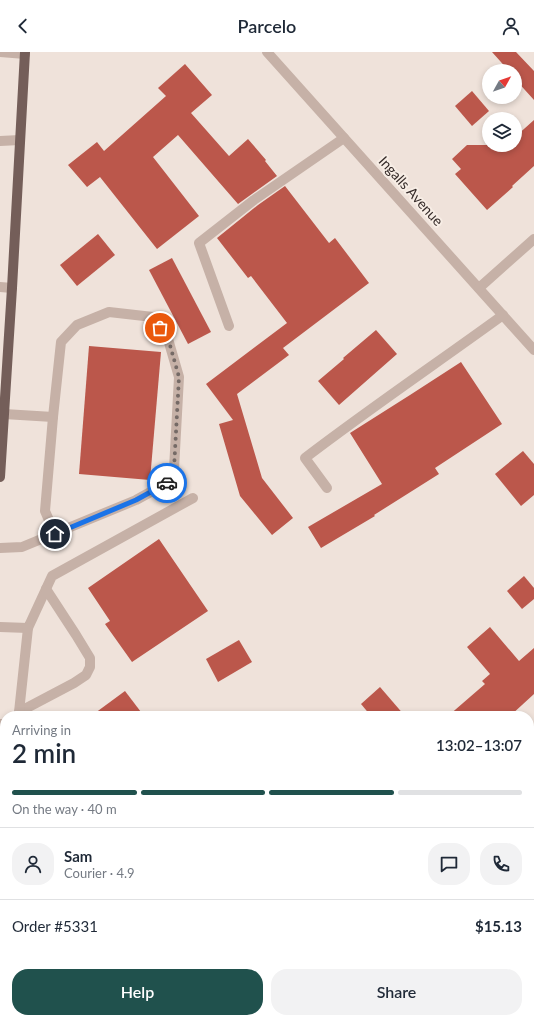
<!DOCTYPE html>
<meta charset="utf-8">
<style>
:root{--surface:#fff;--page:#f2f2f3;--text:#1f2937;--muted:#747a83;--line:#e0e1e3;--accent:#20514d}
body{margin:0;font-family:Lato,sans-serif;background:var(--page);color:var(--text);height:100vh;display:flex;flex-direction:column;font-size:15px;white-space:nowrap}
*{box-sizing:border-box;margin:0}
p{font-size:13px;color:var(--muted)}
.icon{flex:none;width:22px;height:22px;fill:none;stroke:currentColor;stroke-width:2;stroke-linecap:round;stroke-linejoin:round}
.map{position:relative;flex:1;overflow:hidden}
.drawer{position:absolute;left:0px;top:659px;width:534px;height:312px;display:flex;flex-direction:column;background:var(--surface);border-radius:16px 16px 0 0;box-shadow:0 2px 6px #0003}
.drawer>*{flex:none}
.needle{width:26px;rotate:50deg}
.fabs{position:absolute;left:482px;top:12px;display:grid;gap:8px}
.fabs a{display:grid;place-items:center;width:40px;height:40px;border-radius:50%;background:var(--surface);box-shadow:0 2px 6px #0003;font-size:20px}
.pin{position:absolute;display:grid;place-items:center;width:34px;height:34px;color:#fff;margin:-17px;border:2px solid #fff;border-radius:50%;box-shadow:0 1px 4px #0007}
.courier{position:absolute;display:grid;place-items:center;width:40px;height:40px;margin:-20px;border:3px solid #1a73e8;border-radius:50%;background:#fff;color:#222;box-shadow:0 1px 5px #0007}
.headline em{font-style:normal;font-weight:600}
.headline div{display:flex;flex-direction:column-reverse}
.headline{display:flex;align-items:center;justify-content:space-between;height:68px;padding:0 12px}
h1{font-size:26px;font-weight:600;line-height:30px}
.bar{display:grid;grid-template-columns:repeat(4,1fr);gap:6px 4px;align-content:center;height:48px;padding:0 12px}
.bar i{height:5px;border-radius:3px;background:var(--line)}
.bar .current{background:var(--accent)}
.bar p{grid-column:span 4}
.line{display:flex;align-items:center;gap:10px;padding:0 12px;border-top:1px solid var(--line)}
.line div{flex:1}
.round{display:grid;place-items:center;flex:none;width:42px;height:42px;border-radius:16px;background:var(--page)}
.primary-button{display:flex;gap:8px;margin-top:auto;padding:8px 12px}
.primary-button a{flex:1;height:46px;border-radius:16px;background:var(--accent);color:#fff;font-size:16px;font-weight:600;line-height:46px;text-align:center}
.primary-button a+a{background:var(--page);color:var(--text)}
header{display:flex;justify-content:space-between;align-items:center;height:52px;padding:0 12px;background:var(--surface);font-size:18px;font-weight:600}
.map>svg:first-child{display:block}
.building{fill:#bb574b}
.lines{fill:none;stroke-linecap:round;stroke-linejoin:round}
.minor{stroke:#c6b1a7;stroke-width:10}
.major{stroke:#745e59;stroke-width:10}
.done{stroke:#756a66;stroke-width:4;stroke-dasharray:0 7.2}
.route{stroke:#1a73e8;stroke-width:5}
.labels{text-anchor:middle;stroke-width:4;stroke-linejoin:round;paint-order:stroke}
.street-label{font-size:14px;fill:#332927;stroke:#f7ede5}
</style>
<header><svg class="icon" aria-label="back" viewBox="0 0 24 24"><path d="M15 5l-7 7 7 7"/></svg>Parcelo<svg class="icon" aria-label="person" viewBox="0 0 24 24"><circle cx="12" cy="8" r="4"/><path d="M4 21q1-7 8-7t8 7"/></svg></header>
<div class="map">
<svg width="534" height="971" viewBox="0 0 534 971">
<rect width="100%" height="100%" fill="#efe2da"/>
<g class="building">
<polygon points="492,0 516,0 534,19 534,48 515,27 515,19 509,19"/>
<polygon points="185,12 212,43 191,61 229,104 248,87 266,108 265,109 277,124 238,152 178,83 153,105 199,164 157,197 100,125 87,135 68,113 97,90 104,99 166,44 158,36"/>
<polygon points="472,39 489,59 472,74 455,54"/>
<polygon points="534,68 534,114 512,134 513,135 487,158 455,122 461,117 452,107 467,93 515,93 515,85"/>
<polygon points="285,134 329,191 335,186 369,231 283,296 289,303 237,342 262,426 293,466 272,483 240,444 219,372 233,368 206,332 287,271 251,224 248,226 217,186 258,153"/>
<polygon points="98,182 115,203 77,234 60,213"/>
<polygon points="172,206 211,280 188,292 149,218"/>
<polygon points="376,278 397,302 339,353 318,329 344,307 343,306"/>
<polygon points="89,294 161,300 150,428 79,422"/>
<polygon points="461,310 502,372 435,416 439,422 374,463 375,464 321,496 308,475 382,432 350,381 410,343"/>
<polygon points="523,399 534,412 534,443 521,454 495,422"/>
<polygon points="159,487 208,559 132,610 105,572 110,569 88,536"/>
<polygon points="524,524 534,536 534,547 522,557 507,539"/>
<polygon points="490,575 519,609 534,596 534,642 510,664 448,664 485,632 482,629 490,622 467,595"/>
<polygon points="239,588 252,610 218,630 206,607"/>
<polygon points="380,635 405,664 371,664 361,652"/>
<polygon points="125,639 144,664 91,664"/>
</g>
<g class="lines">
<g class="minor">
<polyline points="0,0 25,2"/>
<polyline points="267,0 534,298"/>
<polyline points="0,89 20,88"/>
<polyline points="0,235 12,236"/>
<polyline points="479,236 534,187"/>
<polyline points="229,274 199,191 254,148 344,86"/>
<polyline points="53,365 45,459 55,482"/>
<path d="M327,436l-22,-30c64,-49 132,-95 198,-143"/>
<polyline points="0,496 22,495 136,448 167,431 174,417 179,325 168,287 153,265 109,260 77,273 61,290 53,365 4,362"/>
<polyline points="0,575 28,576 52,524 193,446"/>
<polyline points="19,660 74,631 86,623 90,615 90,606 76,583 46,537"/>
<polyline points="18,663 19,660 28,576"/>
<polyline points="0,672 5,672"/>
<polyline points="529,725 534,721"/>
<polyline points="0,776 5,773"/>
<polyline points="0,935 5,935"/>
<polyline points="122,971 122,966"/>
<polyline points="255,971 261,966"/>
</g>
<polyline class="major" points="0,425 12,236 25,0"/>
</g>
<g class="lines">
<polyline class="done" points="160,276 168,286 179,325 174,417 167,431"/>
<polyline class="route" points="55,482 136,448 167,431"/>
</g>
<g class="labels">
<g class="street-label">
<text transform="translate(411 139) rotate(48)" y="5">Ingalls Avenue</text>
</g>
</g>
</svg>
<div class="fabs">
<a><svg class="needle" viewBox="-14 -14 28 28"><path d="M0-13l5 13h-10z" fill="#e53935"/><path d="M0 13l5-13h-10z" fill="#747a83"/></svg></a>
<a><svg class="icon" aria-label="layers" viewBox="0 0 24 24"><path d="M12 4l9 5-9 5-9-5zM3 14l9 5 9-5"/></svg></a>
</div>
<div class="pin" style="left:160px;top:276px;background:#ea580c"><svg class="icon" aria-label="bag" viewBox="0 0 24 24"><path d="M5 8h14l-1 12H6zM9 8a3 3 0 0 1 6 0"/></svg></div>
<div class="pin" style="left:55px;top:482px;background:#1f2937"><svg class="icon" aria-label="home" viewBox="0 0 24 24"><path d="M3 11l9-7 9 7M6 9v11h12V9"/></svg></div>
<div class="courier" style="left:167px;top:431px"><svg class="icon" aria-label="car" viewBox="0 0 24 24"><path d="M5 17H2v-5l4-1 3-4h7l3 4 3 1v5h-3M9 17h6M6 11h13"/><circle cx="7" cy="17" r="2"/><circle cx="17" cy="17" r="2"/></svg></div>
<section class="drawer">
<div class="headline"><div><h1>2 min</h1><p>Arriving in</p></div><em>13:02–13:07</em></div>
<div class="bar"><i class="current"></i><i class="current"></i><i class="current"></i><i></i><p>On the way · 40 m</p></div>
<div class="line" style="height:72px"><a class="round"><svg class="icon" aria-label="person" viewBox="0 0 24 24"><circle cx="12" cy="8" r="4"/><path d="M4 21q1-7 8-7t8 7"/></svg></a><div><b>Sam</b><p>Courier · 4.9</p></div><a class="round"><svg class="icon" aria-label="chat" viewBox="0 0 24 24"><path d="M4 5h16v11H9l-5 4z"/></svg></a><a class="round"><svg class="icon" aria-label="phone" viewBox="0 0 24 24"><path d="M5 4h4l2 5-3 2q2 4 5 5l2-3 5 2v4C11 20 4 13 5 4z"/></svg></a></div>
<div class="line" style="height:52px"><div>Order #5331</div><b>$15.13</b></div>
<div class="primary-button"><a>Help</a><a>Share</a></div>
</section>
</div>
